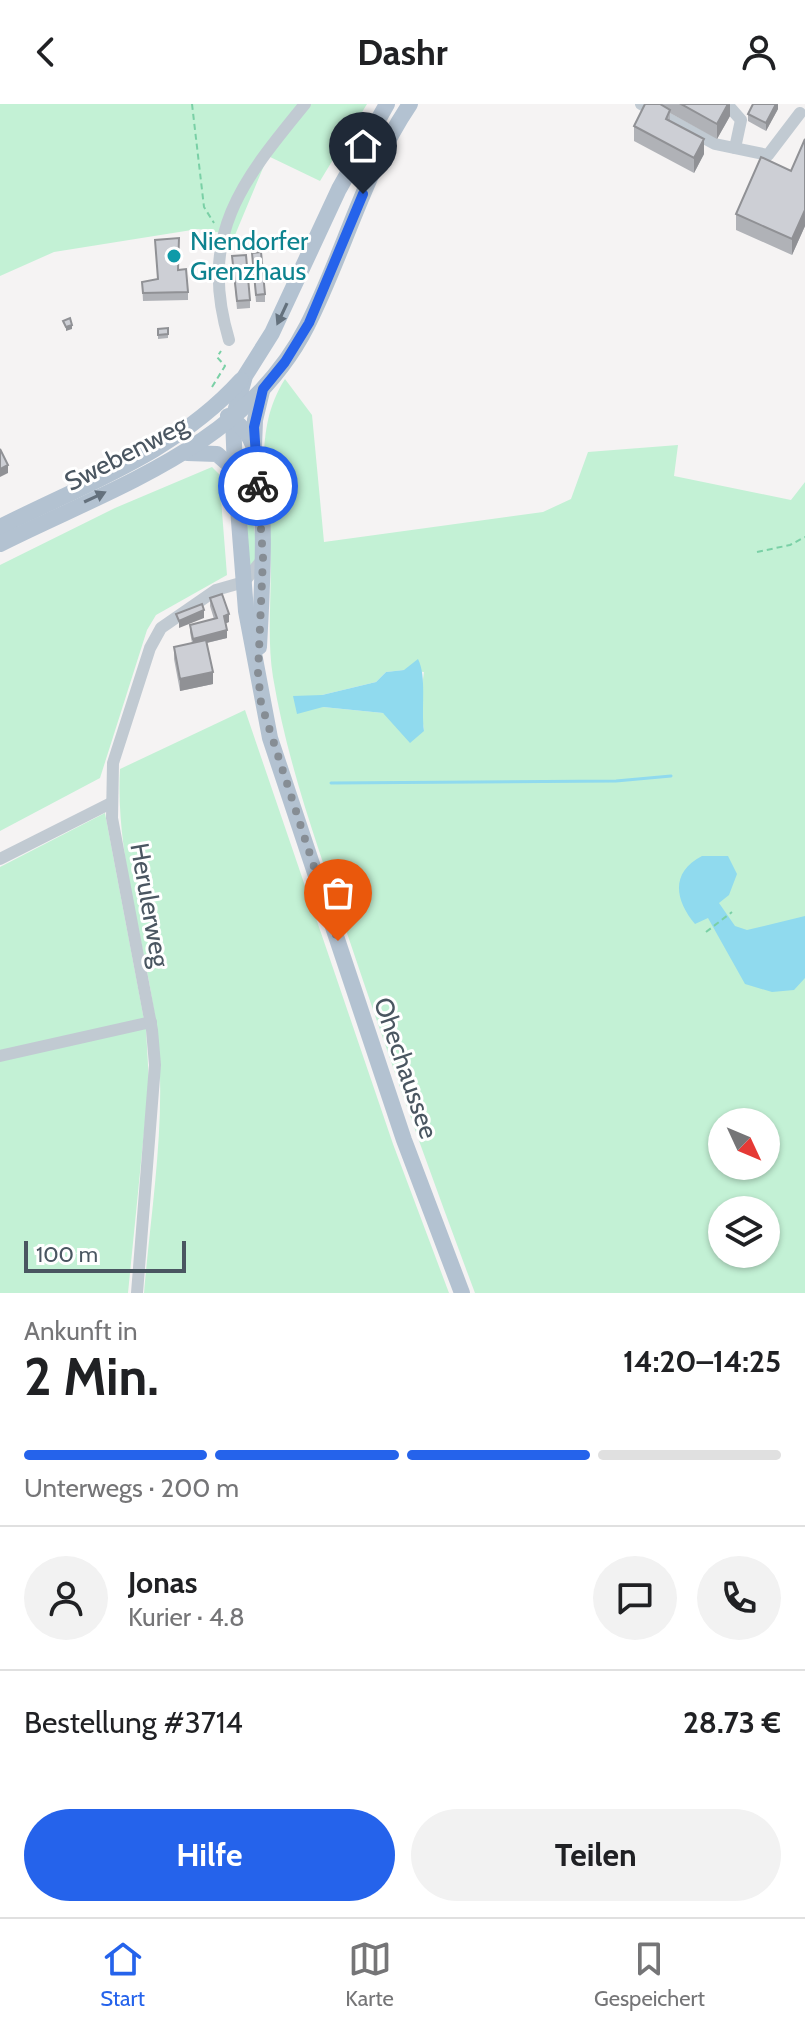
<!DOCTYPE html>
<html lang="de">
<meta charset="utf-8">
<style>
:root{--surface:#fff;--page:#f2f2f2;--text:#202124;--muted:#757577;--line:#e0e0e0;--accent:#2563eb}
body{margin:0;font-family:Cabin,sans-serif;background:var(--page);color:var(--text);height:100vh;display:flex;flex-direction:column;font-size:30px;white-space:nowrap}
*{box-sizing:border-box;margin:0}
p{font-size:26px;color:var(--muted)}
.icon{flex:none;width:44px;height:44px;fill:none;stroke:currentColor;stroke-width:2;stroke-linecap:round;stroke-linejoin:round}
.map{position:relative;height:1189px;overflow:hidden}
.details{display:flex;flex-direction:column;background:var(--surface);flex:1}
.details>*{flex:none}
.needle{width:52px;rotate:134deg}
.controls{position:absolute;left:708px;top:1004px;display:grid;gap:16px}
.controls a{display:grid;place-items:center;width:72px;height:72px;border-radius:50%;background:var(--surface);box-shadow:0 2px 6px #0004;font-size:40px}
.scale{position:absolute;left:24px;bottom:20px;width:162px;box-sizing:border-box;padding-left:8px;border:4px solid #4a5661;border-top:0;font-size:22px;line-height:28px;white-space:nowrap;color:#4a5661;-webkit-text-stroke:6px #fff;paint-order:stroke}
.pin{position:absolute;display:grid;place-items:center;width:68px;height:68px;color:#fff;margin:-82px -34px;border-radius:50% 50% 50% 0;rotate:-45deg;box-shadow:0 0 8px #0007}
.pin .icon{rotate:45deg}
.courier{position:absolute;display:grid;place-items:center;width:80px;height:80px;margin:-40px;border:6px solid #2563eb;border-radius:50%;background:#fff;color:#222;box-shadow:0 2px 10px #0007}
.headline em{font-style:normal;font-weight:700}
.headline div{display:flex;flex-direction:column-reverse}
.headline{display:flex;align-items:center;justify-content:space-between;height:136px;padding:0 24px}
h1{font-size:52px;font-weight:700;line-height:60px}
.bar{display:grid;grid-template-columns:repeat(4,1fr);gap:12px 8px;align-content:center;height:96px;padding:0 24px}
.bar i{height:10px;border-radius:6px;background:var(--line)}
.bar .current{background:var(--accent)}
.bar p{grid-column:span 4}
.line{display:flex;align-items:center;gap:20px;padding:0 24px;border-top:2px solid var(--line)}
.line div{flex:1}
.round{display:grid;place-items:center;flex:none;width:84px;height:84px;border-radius:42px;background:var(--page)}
.cta{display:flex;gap:16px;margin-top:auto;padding:16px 24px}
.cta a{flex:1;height:92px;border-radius:48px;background:var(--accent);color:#fff;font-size:32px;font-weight:700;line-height:92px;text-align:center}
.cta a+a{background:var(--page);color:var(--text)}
header{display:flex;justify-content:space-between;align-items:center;height:104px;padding:0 24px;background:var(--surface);font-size:36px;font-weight:700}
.dock{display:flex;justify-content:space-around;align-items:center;height:112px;border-top:2px solid var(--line);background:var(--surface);font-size:22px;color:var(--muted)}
.dock a{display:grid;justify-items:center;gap:4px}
.dock .current{color:var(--accent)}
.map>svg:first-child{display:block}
.green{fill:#c3f1d5;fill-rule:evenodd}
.water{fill:#90daee}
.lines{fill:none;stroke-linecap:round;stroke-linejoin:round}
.stream{stroke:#90daee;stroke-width:3}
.path{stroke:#7ad0a6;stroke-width:2;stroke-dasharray:6 4;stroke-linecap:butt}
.minor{stroke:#c1cad2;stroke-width:12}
.major{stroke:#b3c2d1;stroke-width:16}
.wall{fill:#b0b2b7}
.shaded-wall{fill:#909195}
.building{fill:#cdcfd5;stroke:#909195;stroke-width:2}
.oneway{fill:#64717d}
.done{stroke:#868d94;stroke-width:8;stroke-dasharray:0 14.4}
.route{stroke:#2563eb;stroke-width:10}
.culture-dot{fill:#0f9aa8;stroke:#fff;stroke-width:3}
.labels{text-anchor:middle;stroke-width:6;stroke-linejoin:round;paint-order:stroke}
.culture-label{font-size:26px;fill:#0d838f;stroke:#fff;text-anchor:start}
.street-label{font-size:26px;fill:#4a5661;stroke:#fff}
</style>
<header><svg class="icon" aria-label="back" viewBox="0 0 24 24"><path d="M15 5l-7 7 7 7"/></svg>Dashr<svg class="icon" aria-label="person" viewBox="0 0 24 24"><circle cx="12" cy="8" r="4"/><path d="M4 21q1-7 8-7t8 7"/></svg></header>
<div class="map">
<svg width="805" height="1189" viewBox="0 0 805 1189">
<rect width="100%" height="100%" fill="#f5f3f3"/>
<g class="green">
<polygon points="0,0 367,0 320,77 268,52 235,131 198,125 54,148 0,172"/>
<path d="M285,275l27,36 12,127 219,-30 28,-13 17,-47 90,-7 -4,31 117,24 14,-18v811h-330c-44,-117 -86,-235 -126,-354 -29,-86 -61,-172 -76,-262 -7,-43 0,-90 -3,-133 -4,-57 -17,-115 15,-165zM404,566l20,2 -4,29 4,30 -41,-18 -60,-6 -1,-12 54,-13 10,-10zM722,1018h44v44h-44zM722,1106h44v44h-44z"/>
<polygon points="240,330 256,437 255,458 249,462"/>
<polygon points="212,363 219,370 227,471 156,511 147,526 100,674 0,727 0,461 115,404"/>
<path d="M245,606l148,434 56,149h-305c7,-85 23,-175 13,-260 -10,-88 -42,-176 -37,-264z"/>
<polygon points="105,709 146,926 149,978 128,1189 0,1189 0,763"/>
</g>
<g class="water">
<path d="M418,555c9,18 3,49 6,72l-14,12 -27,-30 -60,-6 -26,7 -4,-18 29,-1 54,-13 10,-10 18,-2z"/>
<path d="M702,752h26l9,18 -8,21 -10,8 16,23 12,4 58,-14v62l-11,12 -22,2 -27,-8 -37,-66 -13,6c-21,-25 -24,-52 7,-68z"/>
</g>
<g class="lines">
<polyline class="stream" points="331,679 616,677 671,672"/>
<g class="path">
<polyline points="192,0 204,103 214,119"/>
<polyline points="212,283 225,262 217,253 221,247"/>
<polyline points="757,448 790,441 805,433"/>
<polyline points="706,828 732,808"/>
</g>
<g class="minor">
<polyline points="641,0 715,40 768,51 800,9"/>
<polyline points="727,0 741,16 735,44"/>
<path d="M229,236c-31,-105 12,-158 76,-236"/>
<polyline points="0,755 111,699"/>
<polyline points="0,952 151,918"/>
<polyline points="137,1189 155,961 152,926 112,714 113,659 150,544 161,524 216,486 244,478 261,457"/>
</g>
<g class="major">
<polyline points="387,0 339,85 272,229 245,272 233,315 235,366 246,507 270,634 404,1036 462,1189"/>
<path d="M228,312c12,8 23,20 26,33 14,56 8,140 5,198"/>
<polyline points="254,343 255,316 262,287"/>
<polyline points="187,349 217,350 235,366"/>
<path d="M0,423c85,-43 176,-75 241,-147"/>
<path d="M0,440c113,-57 246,-98 307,-218 37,-73 57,-154 103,-222"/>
</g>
</g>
<g class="wall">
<polygon points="645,0 730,0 730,12 717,35 670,9 670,17 704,50 694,69 634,37 634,22"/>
<polygon points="778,0 778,5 766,27 748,17 748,10"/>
<polygon points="805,35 805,122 792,151 736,126 736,110 791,67"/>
<polygon points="252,149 265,190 265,198 256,198"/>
<polygon points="232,152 250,196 250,204 237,205"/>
<polygon points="178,166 188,188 188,196 143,197 142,178 157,175"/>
<polygon points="168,224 168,234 158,235 158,225"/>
<polygon points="210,494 229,518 226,519 227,534 207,539 213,580 180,587 174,555 174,543 192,539 190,528 190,521 214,515 210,502"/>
</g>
<g class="shaded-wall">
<polygon points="728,0 730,0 730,12 717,35 717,20"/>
<polygon points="776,0 778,0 778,5 766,27 766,19"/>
<polygon points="704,35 704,50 694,69 694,54"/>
<polygon points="805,106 805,122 792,151 792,135"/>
<polygon points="72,221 72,225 66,227 66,223"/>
<polygon points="8,361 8,369 0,373 0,365"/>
<polygon points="204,506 204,514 179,524 179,517"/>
<polygon points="229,510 229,518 224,520 224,512"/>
<polygon points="227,526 227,534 193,542 193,535"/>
<polygon points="213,568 213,580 180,587 180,575"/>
</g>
<g class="building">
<polygon points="645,0 660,0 670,6 666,15 704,35 694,54 634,22"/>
<polygon points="681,0 728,0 717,20"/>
<polygon points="753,0 776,0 766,19 748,10"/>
<polygon points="805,35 805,106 792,135 736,110 761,53 791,67"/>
<polygon points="179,134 178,166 186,165 188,188 143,189 142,178 158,175 155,136"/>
<polygon points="261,148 265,190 256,191 252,149"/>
<polygon points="246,151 250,196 237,197 232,152"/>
<polygon points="70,214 72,221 66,223 63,217"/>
<polygon points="168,224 168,230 158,231 158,225"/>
<polygon points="0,345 8,361 0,365"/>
<polygon points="222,490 229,510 224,512 227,526 193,535 190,521 217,514 210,494"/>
<polygon points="202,500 204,506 179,517 176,510"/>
<polygon points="206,536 213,568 180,575 174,543"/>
</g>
<defs><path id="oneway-solid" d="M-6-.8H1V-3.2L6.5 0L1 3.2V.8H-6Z" transform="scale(2)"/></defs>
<g class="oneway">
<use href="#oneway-solid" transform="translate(282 210) rotate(115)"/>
<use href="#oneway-solid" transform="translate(95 393) rotate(-25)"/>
</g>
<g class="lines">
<polyline class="done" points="258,382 263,454 258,569 261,599 338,837"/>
<polyline class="route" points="258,382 254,323 263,285 285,258 309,219 363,90"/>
</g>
<circle class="culture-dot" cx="174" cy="152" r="8"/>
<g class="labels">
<g class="culture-label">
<text x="190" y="146">Niendorfer<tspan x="190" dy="30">Grenzhaus</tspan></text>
</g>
<g class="street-label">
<text transform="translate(126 349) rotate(-27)" y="9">Swebenweg</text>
<text transform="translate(150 801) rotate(80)" y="9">Herulerweg</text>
<text transform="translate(406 964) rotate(71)" y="9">Ohechaussee</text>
</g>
</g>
</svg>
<div class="controls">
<a><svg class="needle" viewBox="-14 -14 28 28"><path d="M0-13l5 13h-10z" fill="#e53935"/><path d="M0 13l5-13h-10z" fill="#757577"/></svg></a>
<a><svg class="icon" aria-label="layers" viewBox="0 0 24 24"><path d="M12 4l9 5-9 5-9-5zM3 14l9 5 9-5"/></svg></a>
</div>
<div class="scale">100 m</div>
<div class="pin" style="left:338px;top:837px;background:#ea580c"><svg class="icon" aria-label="bag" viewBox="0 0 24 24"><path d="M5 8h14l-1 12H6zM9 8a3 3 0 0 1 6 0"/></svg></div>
<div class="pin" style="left:363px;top:90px;background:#1f2937"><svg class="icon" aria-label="home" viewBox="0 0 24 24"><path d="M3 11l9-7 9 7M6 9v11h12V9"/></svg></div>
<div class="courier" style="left:258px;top:382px"><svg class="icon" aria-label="bike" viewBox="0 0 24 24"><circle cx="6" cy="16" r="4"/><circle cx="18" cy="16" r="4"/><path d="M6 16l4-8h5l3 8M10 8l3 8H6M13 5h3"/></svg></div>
</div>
<section class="details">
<div class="headline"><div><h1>2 Min.</h1><p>Ankunft in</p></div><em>14:20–14:25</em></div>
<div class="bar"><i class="current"></i><i class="current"></i><i class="current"></i><i></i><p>Unterwegs · 200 m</p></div>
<div class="line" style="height:144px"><a class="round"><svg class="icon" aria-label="person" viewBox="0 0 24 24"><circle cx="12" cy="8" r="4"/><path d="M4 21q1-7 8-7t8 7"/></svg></a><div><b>Jonas</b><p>Kurier · 4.8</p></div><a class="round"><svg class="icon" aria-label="chat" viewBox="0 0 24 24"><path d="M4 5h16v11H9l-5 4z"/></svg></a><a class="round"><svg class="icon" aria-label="phone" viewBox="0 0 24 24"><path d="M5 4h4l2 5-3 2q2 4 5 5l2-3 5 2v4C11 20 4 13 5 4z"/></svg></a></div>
<div class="line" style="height:104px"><div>Bestellung #3714</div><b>28.73 €</b></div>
<div class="cta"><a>Hilfe</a><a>Teilen</a></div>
</section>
<nav class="dock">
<a class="current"><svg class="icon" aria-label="home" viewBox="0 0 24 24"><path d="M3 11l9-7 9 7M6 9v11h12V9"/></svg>Start</a>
<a><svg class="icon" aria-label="map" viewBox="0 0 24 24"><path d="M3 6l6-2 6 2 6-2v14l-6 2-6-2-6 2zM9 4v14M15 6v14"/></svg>Karte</a>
<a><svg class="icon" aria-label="saved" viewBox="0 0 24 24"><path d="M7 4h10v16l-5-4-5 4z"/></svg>Gespeichert</a>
</nav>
